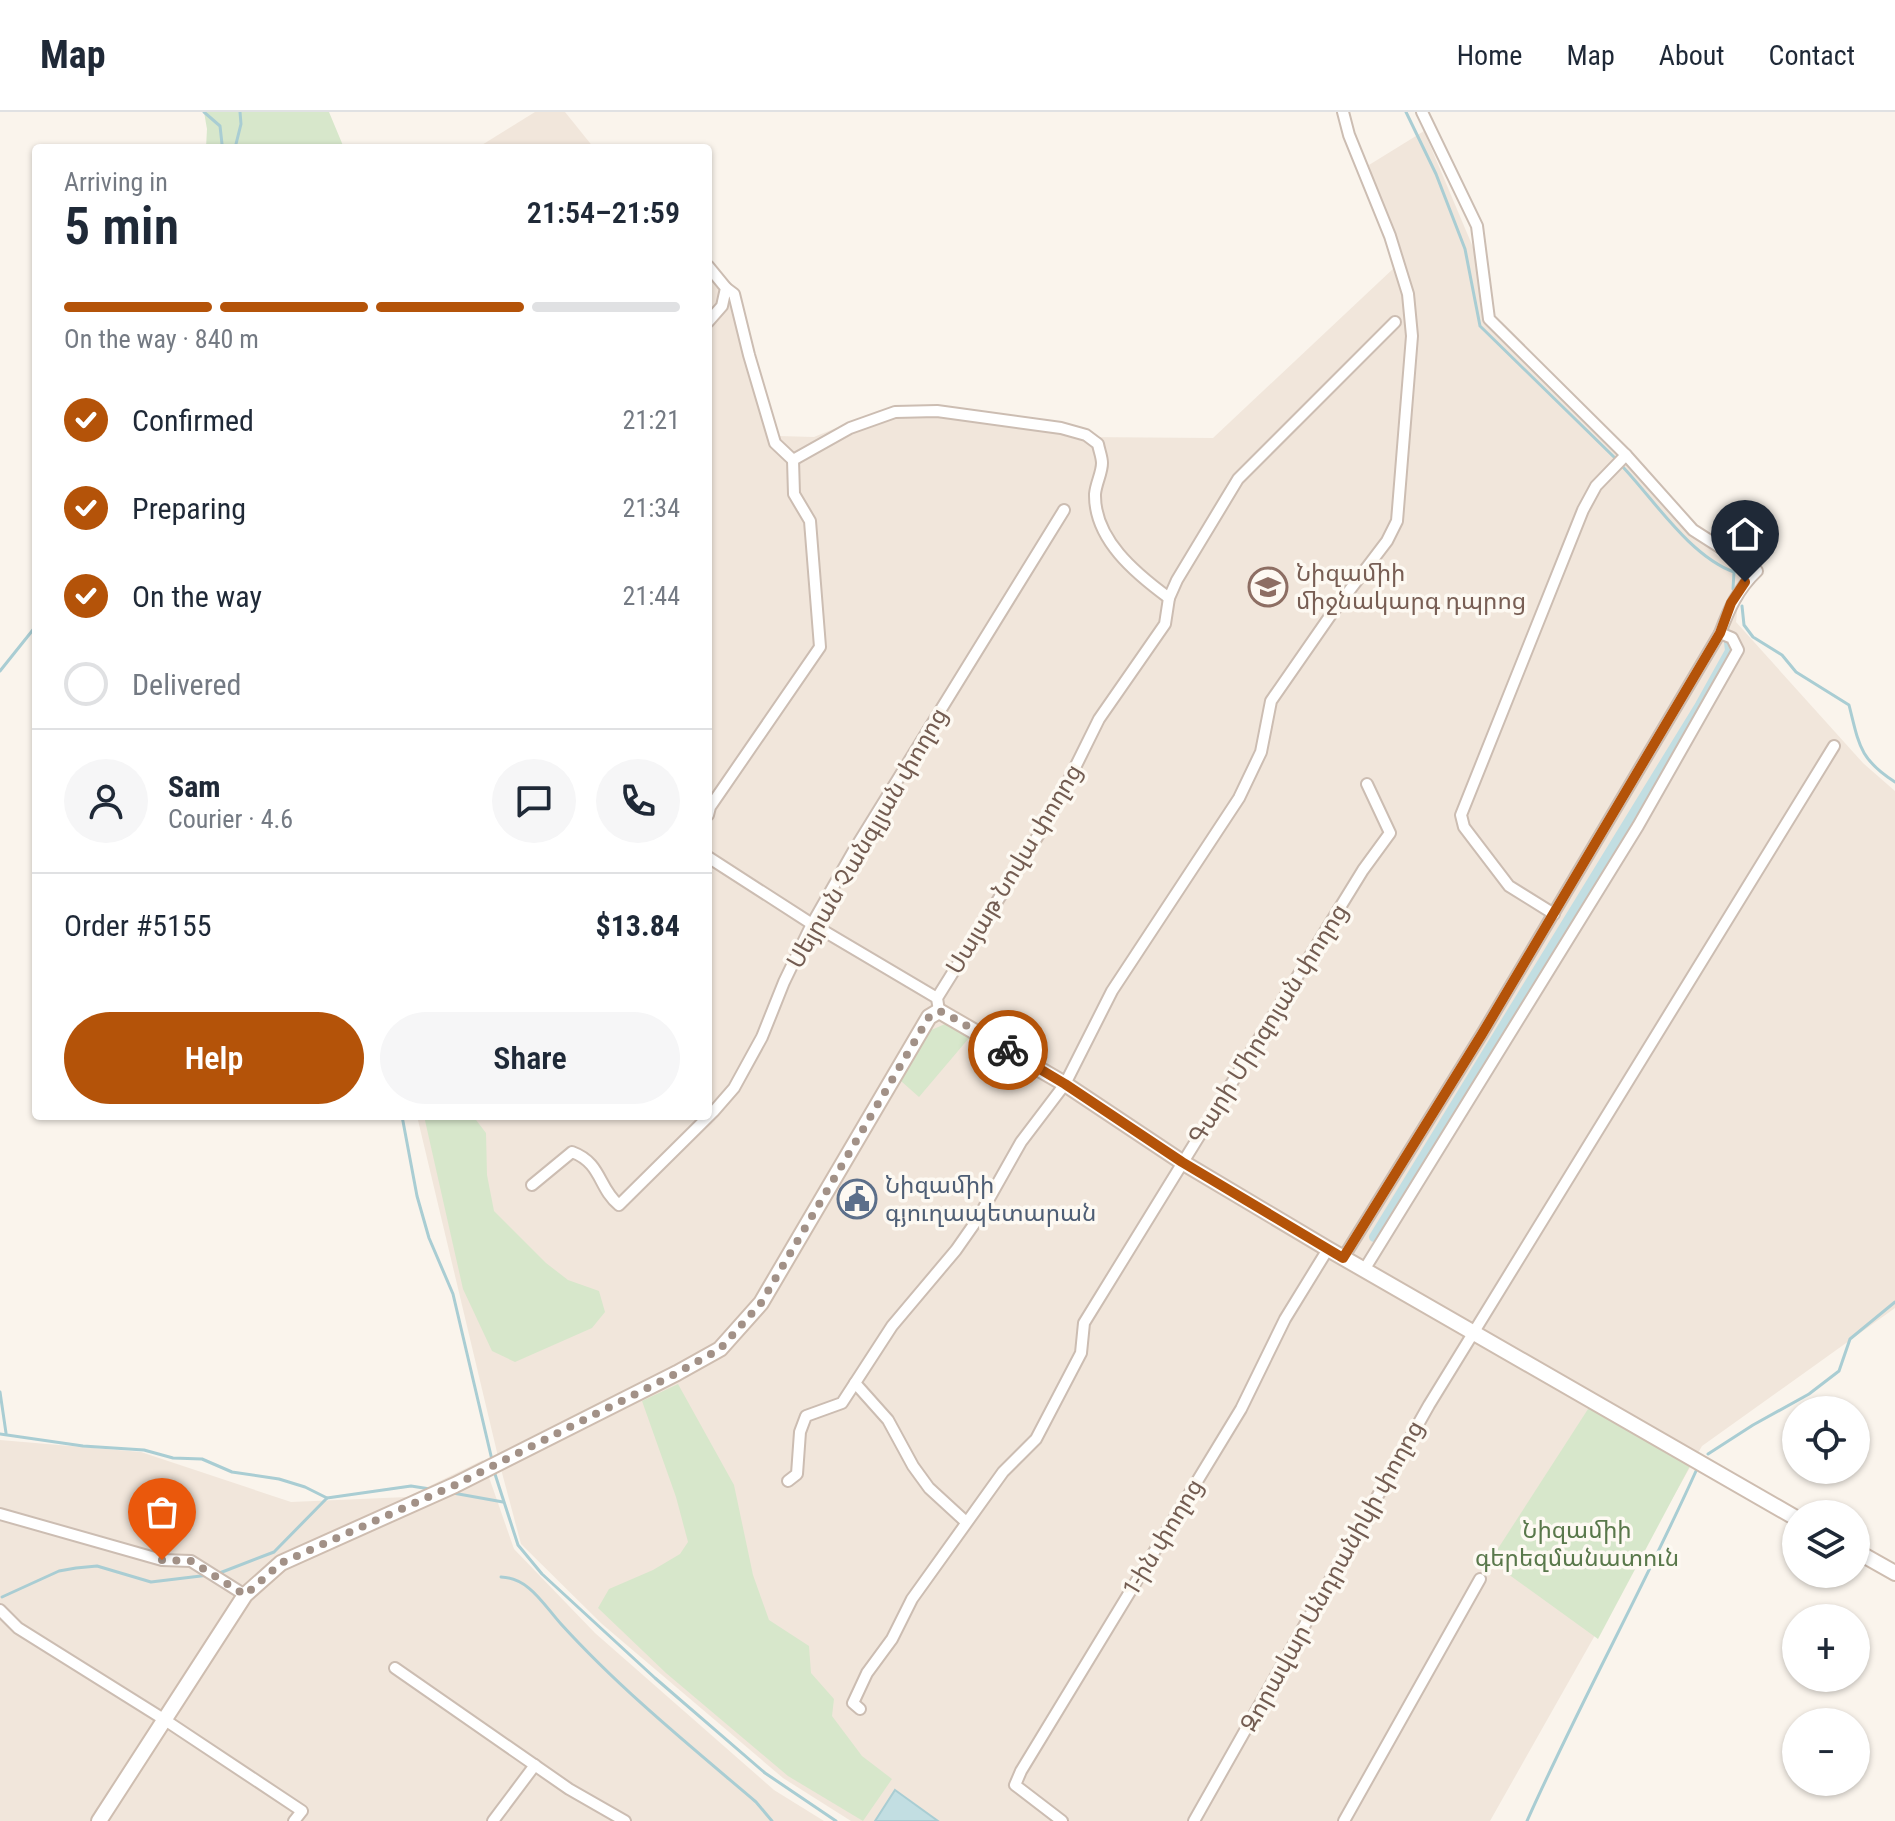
<!DOCTYPE html>
<meta charset="utf-8">
<style>
:root{--surface:#fff;--page:#f6f6f7;--text:#1f2937;--muted:#747a83;--line:#e0e1e3;--accent:#b45309}
body{margin:0;font-family:"Roboto Condensed","Noto Sans Armenian",sans-serif;background:var(--page);color:var(--text);height:100vh;display:flex;flex-direction:column;font-size:30px;white-space:nowrap}
*{box-sizing:border-box;margin:0}
p{font-size:26px;color:var(--muted)}
.icon{flex:none;width:44px;height:44px;fill:none;stroke:currentColor;stroke-width:2;stroke-linecap:round;stroke-linejoin:round}
.map{position:relative;flex:1;overflow:hidden}
.drawer{position:absolute;left:32px;top:32px;width:680px;height:976px;display:flex;flex-direction:column;background:var(--surface);border-radius:8px;box-shadow:0 2px 6px #0004}
.drawer>*{flex:none}
.tools{position:absolute;left:1782px;top:1284px;display:grid;gap:16px}
.tools a{display:grid;place-items:center;width:88px;height:88px;border-radius:50%;background:var(--surface);box-shadow:0 2px 6px #0004;font-size:40px}
.pin{position:absolute;display:grid;place-items:center;width:68px;height:68px;color:#fff;margin:-82px -34px;border-radius:50% 50% 50% 0;rotate:-45deg;box-shadow:0 0 8px #0007}
.pin .icon{rotate:45deg}
.courier{position:absolute;display:grid;place-items:center;width:80px;height:80px;margin:-40px;border:6px solid #b45309;border-radius:50%;background:#fff;color:#222;box-shadow:0 2px 10px #0007}
.overview em{font-style:normal;font-weight:600}
.overview div{display:flex;flex-direction:column-reverse}
.overview{display:flex;align-items:center;justify-content:space-between;height:136px;padding:0 32px}
h1{font-size:52px;font-weight:600;line-height:60px}
.bar{display:grid;grid-template-columns:repeat(4,1fr);gap:12px 8px;align-content:center;height:96px;padding:0 32px}
.bar i{height:10px;border-radius:6px;background:var(--line)}
.bar .current{background:var(--accent)}
.bar p{grid-column:span 4}
.line{display:flex;align-items:center;gap:20px;padding:0 32px;border-top:2px solid var(--line)}
.line div{flex:1}
.round{display:grid;place-items:center;flex:none;width:84px;height:84px;border-radius:42px;background:var(--page)}
ol{padding:0 32px;list-style:none}
li{display:flex;align-items:center;gap:24px;height:88px}
li p{margin-inline-start:auto}
li .icon{padding:8px;border-radius:50%;background:var(--accent);color:#fff;stroke-width:4}
li:last-child{color:var(--muted)}
li i{width:44px;height:44px;border:4px solid var(--line);border-radius:50%}
.primary-button{display:flex;gap:16px;margin-top:auto;padding:16px 32px}
.primary-button a{flex:1;height:92px;border-radius:48px;background:var(--accent);color:#fff;font-size:32px;font-weight:600;line-height:92px;text-align:center}
.primary-button a+a{background:var(--page);color:var(--text)}
header{display:flex;align-items:center;gap:48px;box-sizing:border-box;height:112px;padding:0 40px;background:var(--surface);border-bottom:2px solid var(--line)}
header strong{font-size:38px}
nav{display:flex;gap:44px;margin-inline-start:auto;font-size:28px}
.map>svg:first-child{display:block}
.residential{fill:#f1e6db}
.green{fill:#d7e7cb}
.water{fill:#c2dee2;stroke:#a9cdd3;stroke-width:2}
.lines{fill:none;stroke-linecap:round;stroke-linejoin:round}
.stream{stroke:#a9cdd3;stroke-width:3}
.canal{stroke:#c2dee2;stroke-width:10}
.street-casing{stroke:#ccbdb2;stroke-width:14}
.secondary-casing{stroke:#cebdb0;stroke-width:18}
.street{stroke:#fff;stroke-width:10}
.secondary{stroke:#fff;stroke-width:14}
.done{stroke:#a29187;stroke-width:8;stroke-dasharray:0 14.4}
.route{stroke:#b45309;stroke-width:10}
.labels{text-anchor:middle;stroke-width:7;stroke-linejoin:round;paint-order:stroke}
.education-label{font-size:24px;fill:#785e54;stroke:#fdf9f2;text-anchor:start}
.street-label{font-size:24px;fill:#735c51;stroke:#fdf9f2}
.service-label{font-size:24px;fill:#4e5e75;stroke:#fdf9f2;text-anchor:start}
.park-label{font-size:24px;fill:#59784b;stroke:#fdf9f2}
</style>
<header>
<strong>Map</strong>
<nav><a>Home</a><a>Map</a><a>About</a><a>Contact</a></nav>
</header>
<div class="map">
<svg width="1895" height="1709" viewBox="0 0 1895 1709">
<rect width="100%" height="100%" fill="#faf4ec"/>
<g class="residential">
<polygon points="535,0 565,0 594,36 477,36"/>
<polygon points="1424,19 1475,140 1484,208 1616,341 1688,419 1741,463 1736,510 1863,651 1895,679 1895,1196 1702,1334 1490,1709 851,1709 783,1666 602,1512 521,1432 501,1357 417,1004 708,1004 708,159 728,174 778,324 814,325 880,298 1083,325 1213,326 1395,155 1369,53"/>
<polygon points="0,1328 141,1340 291,1390 407,1385 483,1348 514,1437 595,1521 774,1678 824,1709 0,1709"/>
</g>
<g class="green">
<polygon points="204,0 329,0 344,36 206,36 207,17"/>
<polygon points="945,912 969,926 919,985 901,969 929,919"/>
<polygon points="424,1004 473,1004 486,1021 487,1063 494,1099 546,1151 568,1168 599,1179 605,1200 592,1216 515,1250 492,1239 463,1177"/>
<polygon points="678,1272 734,1373 753,1463 769,1508 809,1534 811,1561 834,1587 832,1604 862,1644 892,1667 863,1709 788,1664 666,1561 598,1496 609,1477 653,1458 680,1442 688,1430 676,1385 642,1289"/>
<polygon points="1590,1294 1691,1352 1598,1527 1490,1449"/>
</g>
<polygon class="water" points="895,1678 938,1709 875,1709"/>
<g class="lines">
<g class="stream">
<polyline points="204,0 220,14 222,32 220,36"/>
<polyline points="1406,0 1436,62 1465,137 1480,214 1615,346"/>
<polyline points="235,36 241,12 240,0"/>
<path d="M1622,354c32,34 68,90 112,106l-1,17"/>
<path d="M1742,494l2,19 9,12 29,18 14,17 53,33c10,39 10,54 46,77"/>
<polyline points="0,559 36,514"/>
<polyline points="402,1004 417,1084 429,1126 453,1182 492,1348"/>
<polyline points="0,1280 6,1321"/>
<polyline points="0,1322 83,1334 144,1338 173,1346 202,1347 232,1360 279,1367 305,1375 327,1386"/>
<polyline points="1708,1342 1753,1313 1809,1282 1839,1259 1850,1227 1895,1190"/>
<polyline points="494,1359 518,1433 542,1462 655,1566 765,1661 836,1709"/>
<polyline points="453,1381 503,1390"/>
<polyline points="217,1462 274,1440 327,1386 411,1374 430,1377"/>
<path d="M501,1465c28,1 42,27 60,47 59,65 128,121 195,178l16,19"/>
<polyline points="2,1485 59,1459 76,1456 97,1454 151,1470 209,1463"/>
<path d="M1527,1709c53,-119 116,-232 169,-350"/>
</g>
<polyline class="canal" points="1374,1125 1700,593 1730,539 1729,530"/>
<g class="street-casing">
<g id="street">
<polyline points="708,154 726,176 722,194 708,210"/>
<polyline points="726,176 734,182 749,243 775,331 793,348"/>
<path d="M793,348l57,-32 45,-16 42,-1 124,17 25,7 12,9c1,6 4,13 4,19 0,10 -6,20 -7,31 -1,45 40,79 74,104"/>
<polyline points="708,703 710,695 820,535 810,409 794,382 793,348"/>
<polyline points="708,745 812,812 937,886"/>
<polyline points="1554,802 1509,774 1464,715 1461,703 1583,398 1596,374 1626,343"/>
<polyline points="939,899 937,886 1054,698 1099,607 1165,512 1169,486 1177,468 1238,367 1395,210"/>
<path d="M532,1073l40,-33c30,11 26,36 47,53l95,-94 20,-23 28,-51 22,-55 28,-58 41,-72 211,-342"/>
<path d="M1343,1146l139,-224 238,-401c9,-24 18,-44 37,-62l-64,-41 -67,-75 -137,-136 -12,-93 -55,-114"/>
<polyline points="1364,1158 1638,714 1738,538 1732,526 1720,521"/>
<polyline points="855,1271 888,1308 913,1354 929,1376 966,1410"/>
<polyline points="788,1369 797,1362 800,1320 806,1304 842,1291 892,1214 956,1138 977,1108 1021,1030 1065,972 1112,879 1239,686 1261,640 1271,589 1330,504 1387,429 1397,409 1412,224 1408,182 1390,124 1349,23 1343,0"/>
<polyline points="0,1402 162,1448 191,1449 245,1483"/>
<polyline points="0,1498 18,1516 165,1608 302,1699 294,1709"/>
<polyline points="395,1556 569,1677 625,1709"/>
<polyline points="860,1597 853,1591 867,1561 892,1527 912,1487 1003,1360 1036,1327 1081,1241 1084,1211 1363,758 1390,721 1367,672"/>
<polyline points="493,1709 535,1653"/>
<polyline points="1062,1709 1015,1673 1021,1659 1241,1297 1285,1207 1328,1137"/>
<polyline points="1194,1709 1429,1293 1834,634"/>
<polyline points="1344,1709 1480,1467"/>
</g>
</g>
<g class="secondary-casing">
<g id="secondary">
<polyline points="1856,1439 1895,1461"/>
<polyline points="99,1709 245,1483 281,1451 455,1373 677,1261 720,1237 761,1191 929,905 939,899 1065,972 1182,1050 1328,1137 1796,1406"/>
</g>
</g>
<use href="#street" class="street"/>
<use href="#secondary" class="secondary"/>
</g>
<g class="lines">
<polyline class="done" points="162,1448 191,1449 245,1483 281,1451 455,1373 677,1261 720,1237 761,1191 929,905 939,899 945,901 1008,938"/>
<polyline class="route" points="1008,938 1065,972 1182,1050 1343,1146 1482,922 1720,521 1731,491 1745,470"/>
</g>
<defs>
<g id="school-ring" transform="scale(2)"><circle r="9.5" fill="#fdf9f2" stroke="#8d6e63" stroke-width="1.5"/><path d="M0-5L7-2L0 1L-7-2ZM-4 1L0 2.5L4 1V4Q0 6-4 4Z" fill="#8d6e63"/></g>
<g id="civic-ring" transform="scale(2)"><circle r="9.5" fill="#fdf9f2" stroke="#5c6f8a" stroke-width="1.5"/><path d="M-.6-6.5H3V-4.5H.6V-3L4-1V1h2V6H-6V1h2V-1L-.6-3ZM-1.2 2.5V6h2.4V2.5Z" fill="#5c6f8a"/></g>
</defs>
<g fill-rule="evenodd">
<use href="#school-ring" x="1268" y="475"/>
<use href="#civic-ring" x="857" y="1087"/>
</g>
<g class="labels">
<g class="education-label">
<text x="1296" y="469">Նիզամիի<tspan x="1296" dy="28">միջնակարգ դպրոց</tspan></text>
</g>
<g class="street-label">
<text transform="translate(867 726) rotate(-60)" y="8">Սեյրան Չանգլյան փողոց</text>
<text transform="translate(1014 757) rotate(-59)" y="8">Սայաթ Նովա փողոց</text>
<text transform="translate(1268 912) rotate(-58)" y="8">Գարի Միրզոյան փողոց</text>
<text transform="translate(1163 1425) rotate(-59)" y="8">1-ին փողոց</text>
<text transform="translate(1332 1464) rotate(-61)" y="8">Զորավար Անդրանիկի փողոց</text>
</g>
<g class="service-label">
<text x="885" y="1081">Նիզամիի<tspan x="885" dy="28">գյուղապետարան</tspan></text>
</g>
<g class="park-label">
<text x="1577" y="1426">Նիզամիի<tspan x="1577" dy="28">գերեզմանատուն</tspan></text>
</g>
</g>
</svg>
<div class="tools">
<a><svg class="icon" aria-label="locate" viewBox="0 0 24 24"><circle cx="12" cy="12" r="6"/><path d="M12 2v4M12 18v4M2 12h4M18 12h4"/></svg></a>
<a><svg class="icon" aria-label="layers" viewBox="0 0 24 24"><path d="M12 4l9 5-9 5-9-5zM3 14l9 5 9-5"/></svg></a>
<a>+</a>
<a>−</a>
</div>
<div class="pin" style="left:162px;top:1448px;background:#ea580c"><svg class="icon" aria-label="bag" viewBox="0 0 24 24"><path d="M5 8h14l-1 12H6zM9 8a3 3 0 0 1 6 0"/></svg></div>
<div class="pin" style="left:1745px;top:470px;background:#1f2937"><svg class="icon" aria-label="home" viewBox="0 0 24 24"><path d="M3 11l9-7 9 7M6 9v11h12V9"/></svg></div>
<div class="courier" style="left:1008px;top:938px"><svg class="icon" aria-label="bike" viewBox="0 0 24 24"><circle cx="6" cy="16" r="4"/><circle cx="18" cy="16" r="4"/><path d="M6 16l4-8h5l3 8M10 8l3 8H6M13 5h3"/></svg></div>
<section class="drawer">
<div class="overview"><div><h1>5 min</h1><p>Arriving in</p></div><em>21:54–21:59</em></div>
<div class="bar"><i class="current"></i><i class="current"></i><i class="current"></i><i></i><p>On the way · 840 m</p></div>
<ol>
<li><svg class="icon" aria-label="check" viewBox="0 0 24 24"><path d="M5 12l5 5 9-10"/></svg>Confirmed<p>21:21</p></li>
<li><svg class="icon" aria-label="check" viewBox="0 0 24 24"><path d="M5 12l5 5 9-10"/></svg>Preparing<p>21:34</p></li>
<li><svg class="icon" aria-label="check" viewBox="0 0 24 24"><path d="M5 12l5 5 9-10"/></svg>On the way<p>21:44</p></li>
<li><i></i>Delivered</li>
</ol>
<div class="line" style="height:144px"><a class="round"><svg class="icon" aria-label="person" viewBox="0 0 24 24"><circle cx="12" cy="8" r="4"/><path d="M4 21q1-7 8-7t8 7"/></svg></a><div><b>Sam</b><p>Courier · 4.6</p></div><a class="round"><svg class="icon" aria-label="chat" viewBox="0 0 24 24"><path d="M4 5h16v11H9l-5 4z"/></svg></a><a class="round"><svg class="icon" aria-label="phone" viewBox="0 0 24 24"><path d="M5 4h4l2 5-3 2q2 4 5 5l2-3 5 2v4C11 20 4 13 5 4z"/></svg></a></div>
<div class="line" style="height:104px"><div>Order #5155</div><b>$13.84</b></div>
<div class="primary-button"><a>Help</a><a>Share</a></div>
</section>
</div>
